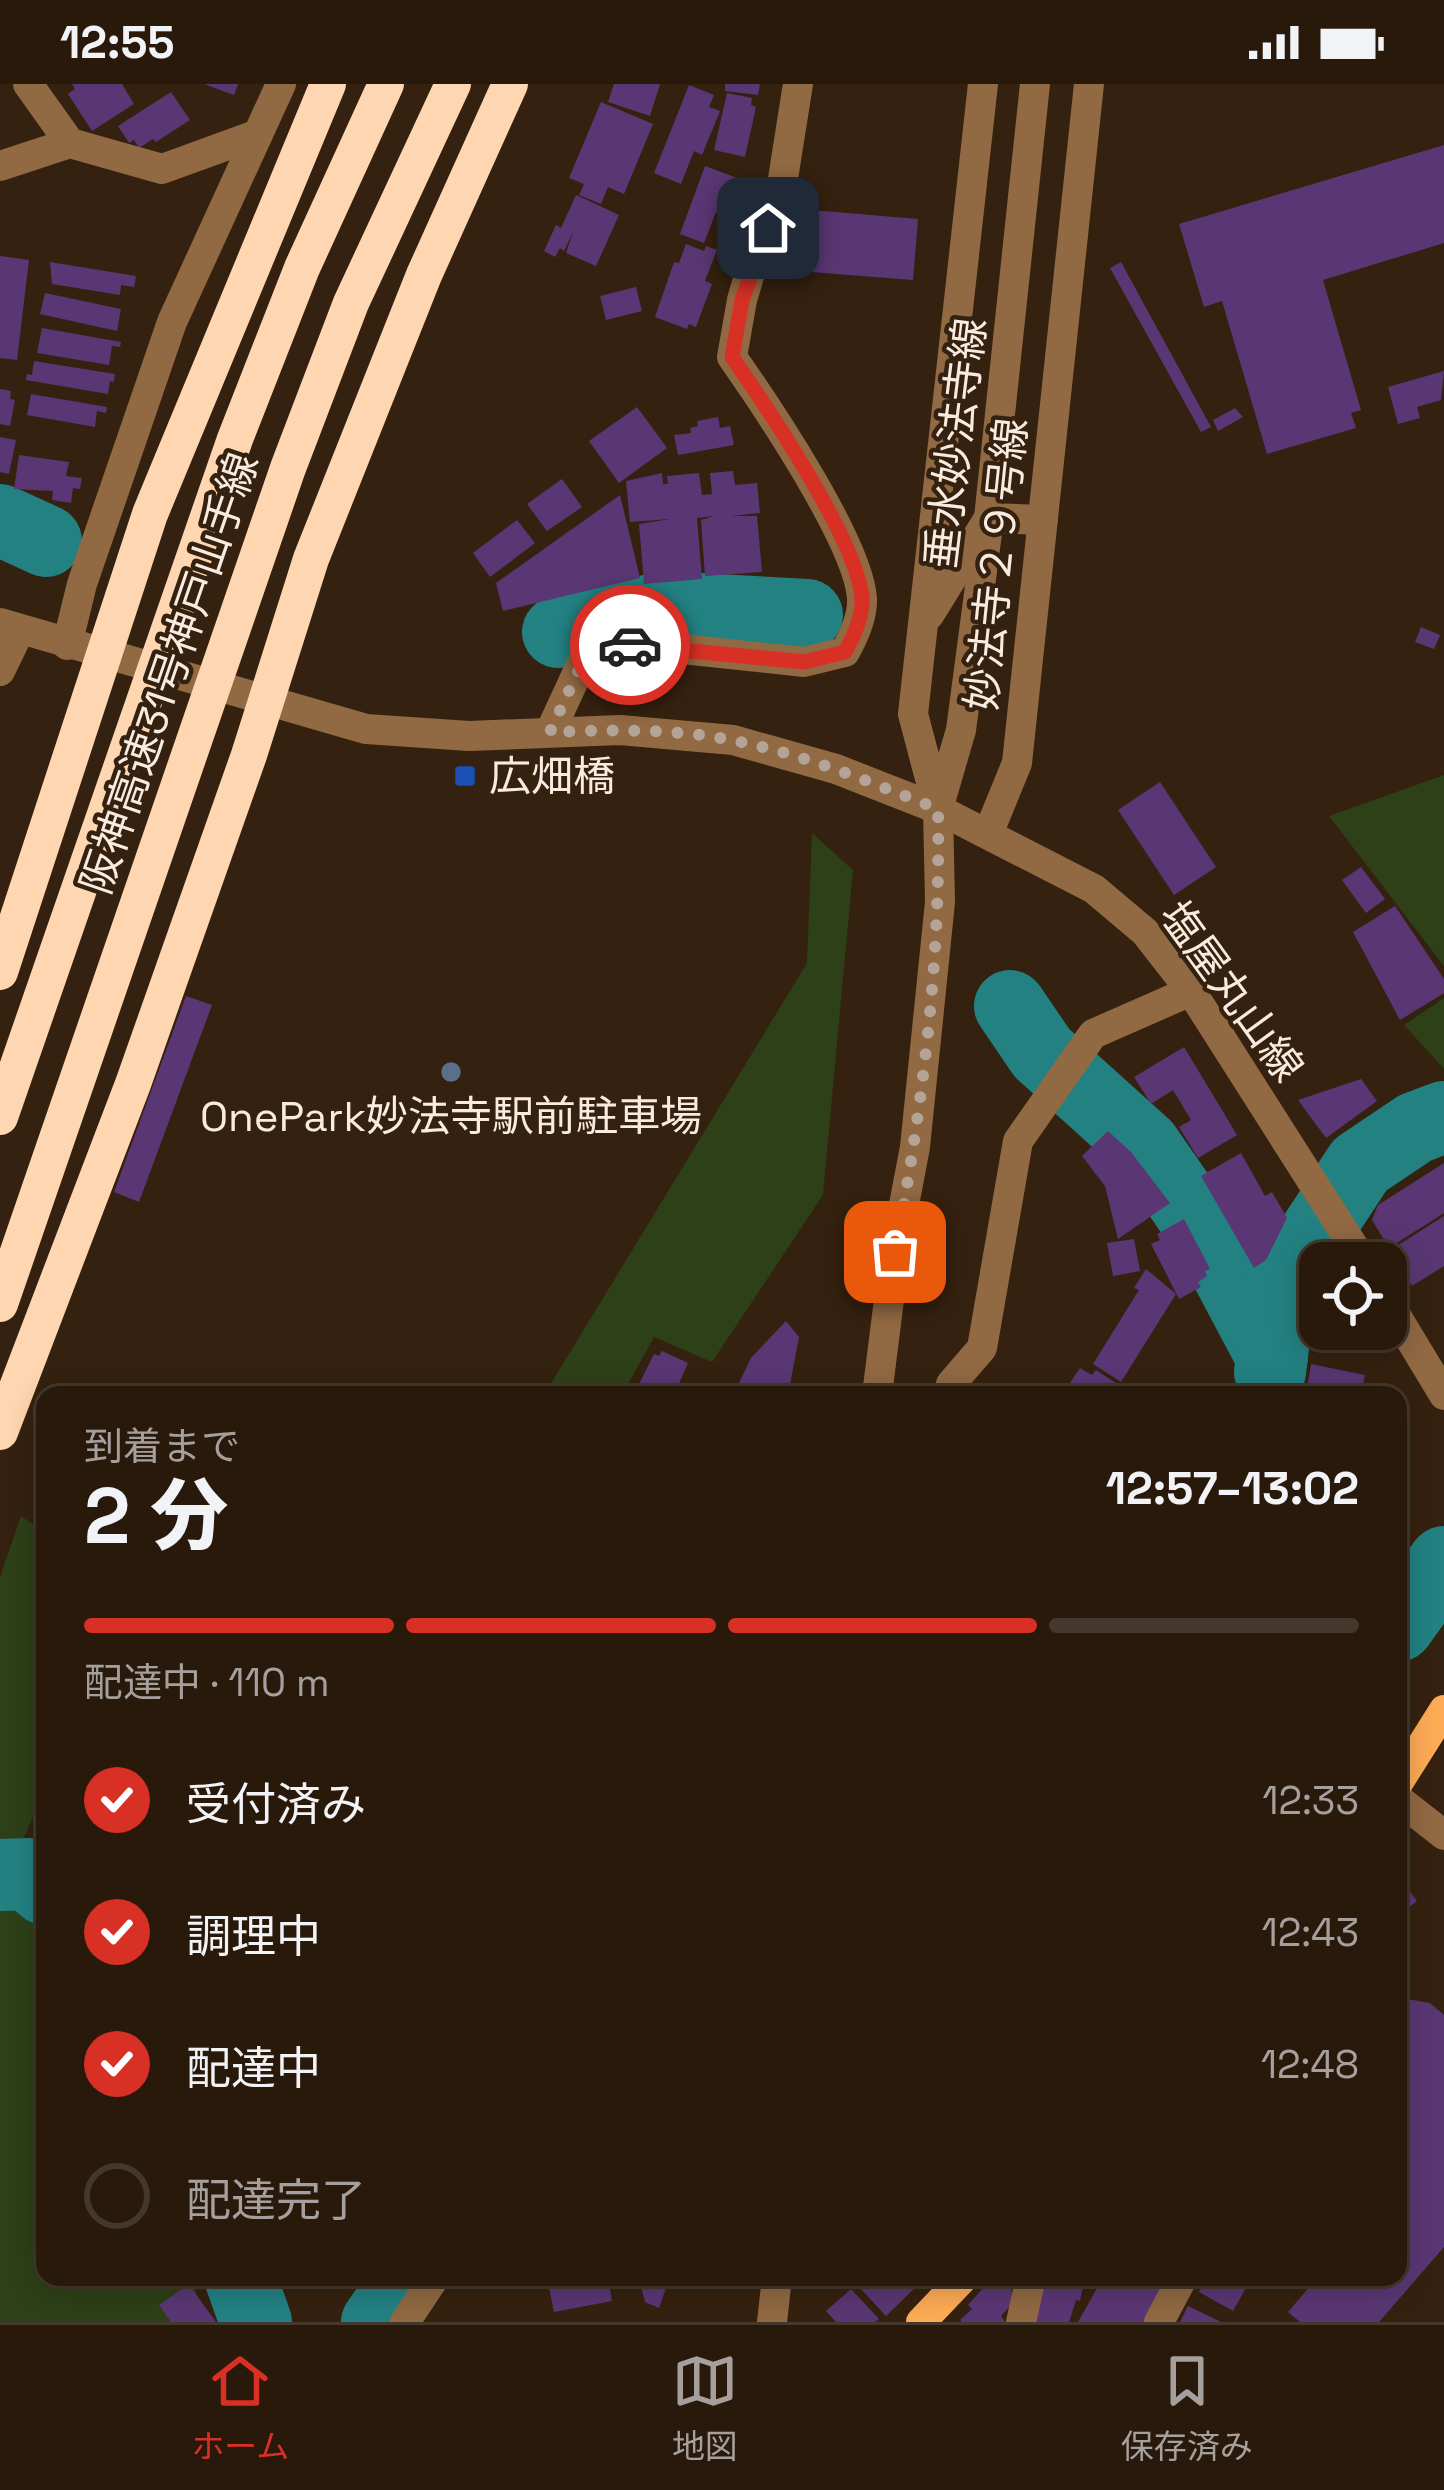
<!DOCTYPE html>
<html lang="ja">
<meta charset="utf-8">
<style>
:root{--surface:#28190b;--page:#302214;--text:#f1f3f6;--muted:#a5a09d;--line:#44382c;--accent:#d93025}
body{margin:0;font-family:"Space Grotesk","Noto Sans JP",sans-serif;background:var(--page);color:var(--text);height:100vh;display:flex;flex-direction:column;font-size:45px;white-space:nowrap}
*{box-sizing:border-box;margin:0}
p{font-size:39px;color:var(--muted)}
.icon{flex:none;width:66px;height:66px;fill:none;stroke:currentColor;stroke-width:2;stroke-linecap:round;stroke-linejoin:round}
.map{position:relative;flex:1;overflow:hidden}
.drawer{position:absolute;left:36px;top:1302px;width:1371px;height:900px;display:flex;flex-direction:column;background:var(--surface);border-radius:24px;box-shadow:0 6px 30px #0003,0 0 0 3px var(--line)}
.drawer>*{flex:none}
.controls{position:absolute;left:1299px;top:1158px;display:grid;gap:24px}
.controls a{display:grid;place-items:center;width:108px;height:108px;border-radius:24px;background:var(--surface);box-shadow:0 6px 30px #0003,0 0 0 3px var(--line);font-size:60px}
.pin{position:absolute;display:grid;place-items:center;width:102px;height:102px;color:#fff;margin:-51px;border-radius:24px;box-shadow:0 6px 18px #0006}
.courier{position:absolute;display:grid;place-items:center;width:120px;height:120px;margin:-60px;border:9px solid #d93025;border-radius:50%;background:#fff;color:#222;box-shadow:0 3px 15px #0007}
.head em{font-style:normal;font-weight:800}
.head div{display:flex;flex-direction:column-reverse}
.head{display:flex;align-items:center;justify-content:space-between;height:204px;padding:0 48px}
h1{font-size:78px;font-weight:800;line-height:90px}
.bar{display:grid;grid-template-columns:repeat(4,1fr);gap:18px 12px;align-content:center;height:144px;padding:0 48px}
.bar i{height:15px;border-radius:9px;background:var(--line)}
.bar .active{background:var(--accent)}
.bar p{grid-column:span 4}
ol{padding:0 48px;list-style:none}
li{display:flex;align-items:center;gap:36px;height:132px}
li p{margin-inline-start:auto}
li .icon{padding:12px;border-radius:50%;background:var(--accent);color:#fff;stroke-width:4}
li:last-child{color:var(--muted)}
li i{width:66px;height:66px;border:6px solid var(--line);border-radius:50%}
.status{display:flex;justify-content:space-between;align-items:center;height:84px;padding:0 60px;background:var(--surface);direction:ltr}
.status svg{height:33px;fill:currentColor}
.dock{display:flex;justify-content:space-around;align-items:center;height:168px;border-top:3px solid var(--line);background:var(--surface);font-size:33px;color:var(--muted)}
.dock a{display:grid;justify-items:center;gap:6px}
.dock .active{color:var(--accent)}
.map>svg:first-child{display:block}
.green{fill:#2d4017}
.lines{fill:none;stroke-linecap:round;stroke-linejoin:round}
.river{stroke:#238182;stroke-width:72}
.building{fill:#5a3774}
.minor{stroke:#916943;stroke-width:30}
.major{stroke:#fdab55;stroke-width:30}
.highway{stroke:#fed6b1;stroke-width:36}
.done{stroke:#b4a497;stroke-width:12;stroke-dasharray:0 21.6}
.route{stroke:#d93025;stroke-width:15}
.transit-dot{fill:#1a4fb4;stroke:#35210f;stroke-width:4.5}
.service-dot{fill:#5c6f8a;stroke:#35210f;stroke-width:4.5}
.labels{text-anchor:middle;stroke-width:9;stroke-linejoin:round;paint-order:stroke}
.street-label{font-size:42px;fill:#f9ebe0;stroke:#35210f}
.poi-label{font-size:42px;fill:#f9ebe0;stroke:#35210f;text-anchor:start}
</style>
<div class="status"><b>12:55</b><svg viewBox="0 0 49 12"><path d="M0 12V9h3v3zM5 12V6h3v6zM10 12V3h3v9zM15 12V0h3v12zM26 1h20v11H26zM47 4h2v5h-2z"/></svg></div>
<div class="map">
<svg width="1444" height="2238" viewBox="0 0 1444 2238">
<rect width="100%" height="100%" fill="#35210f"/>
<g class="green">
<polygon points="1444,691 1444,882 1329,732"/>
<polygon points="812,749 853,786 823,1111 712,1278 654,1253 622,1311 544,1311 807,879"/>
<polygon points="1444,914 1444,985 1404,941"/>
<polygon points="21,1432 45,1449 45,1705 18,1767 45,1806 45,2193 193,2193 201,2238 0,2238 0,1493"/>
</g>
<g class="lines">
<g class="river">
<polyline points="0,436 46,457"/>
<polyline points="558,548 664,523 807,531"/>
<polyline points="1010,922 1042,969 1145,1062 1210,1156 1272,1273"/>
<polyline points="1270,1288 1280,1203 1360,1081 1415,1044 1444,1033"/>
<polyline points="1398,1542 1444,1478"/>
<polyline points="0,1791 28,1790 45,1805"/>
<polyline points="240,2193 256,2238"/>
<polyline points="377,2238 409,2193"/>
</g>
</g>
<g class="building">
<polygon points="72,0 122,0 134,20 92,47 68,10 75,5"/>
<polygon points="204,0 238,0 234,11"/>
<polygon points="614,0 660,0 650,32 608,18"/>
<polygon points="725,0 760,0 758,11 725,7"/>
<polygon points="689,1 714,11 709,23 720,27 702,71 694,67 681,100 654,89"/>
<polygon points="171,8 190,36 156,58 153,55 139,64 134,56 129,59 118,42"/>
<polygon points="727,9 752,14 751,21 756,23 745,73 714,66"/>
<polygon points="601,18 653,40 624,110 608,103 601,120 579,111 584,100 569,94"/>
<polygon points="1444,61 1444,159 1323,196 1361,326 1351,329 1356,344 1267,370 1222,217 1204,223 1179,140"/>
<polygon points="705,82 748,98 735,134 716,128 704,159 680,150"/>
<polygon points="576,111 619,131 596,182 566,169 573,148 564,167 560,164 555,173 544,167 556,141 561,144"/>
<polygon points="811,126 918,135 913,196 811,188 813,169 805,168 806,154 814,155 816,132 810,131"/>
<polygon points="686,160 704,167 706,162 717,166 705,197 712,200 696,243 689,240 687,245 655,233 674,178 679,179"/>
<polygon points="0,172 29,176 17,276 0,274"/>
<polygon points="50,178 136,192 134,203 121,201 120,211 52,200"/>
<polygon points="1121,178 1211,343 1201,348 1110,184"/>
<polygon points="636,203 642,227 606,236 600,212"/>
<polygon points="45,209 121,225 117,247 40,230"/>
<polygon points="42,244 121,258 120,263 112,262 109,281 37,269"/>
<polygon points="34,277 115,290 114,298 110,297 108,310 26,296 27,290 32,291"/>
<polygon points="1444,287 1441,316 1417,323 1420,334 1398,340 1388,303"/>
<polygon points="0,305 11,307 10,315 15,316 10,342 0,340"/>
<polygon points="31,310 107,323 106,329 97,327 95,343 27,331"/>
<polygon points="637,323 667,364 619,399 589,357"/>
<polygon points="1235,324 1243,333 1218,347 1213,336"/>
<polygon points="718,333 720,344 730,342 734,361 678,371 674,351 691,349 690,344 698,342 697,337"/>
<polygon points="0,353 16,356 9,390 0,388"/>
<polygon points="19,371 69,378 66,392 82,394 80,405 73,404 71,419 52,416 53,407 14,405"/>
<polygon points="733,387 735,401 757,399 760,429 731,432 757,432 762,488 705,492 701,436 714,432 697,434 702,495 644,500 639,440 670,435 630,438 626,397 662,389 663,400 668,400 667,392 699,389 702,411 712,410 710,389"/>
<polygon points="562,395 582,423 547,447 527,420"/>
<polygon points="620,411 640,494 503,527 496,499"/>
<polygon points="517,436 535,459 490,493 473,469"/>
<polygon points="1421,543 1440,551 1434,565 1415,558"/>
<polygon points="1160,698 1216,783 1174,811 1118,726"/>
<polygon points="1361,783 1385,815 1366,829 1342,796"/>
<polygon points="1395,822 1444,895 1444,909 1400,936 1353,848"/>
<polygon points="186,912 212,921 139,1118 114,1108"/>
<polygon points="1184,963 1237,1051 1198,1074 1179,1043 1191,1036 1173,1006 1151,1020 1134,993"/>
<polygon points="1361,995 1377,1017 1326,1054 1298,1016"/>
<polygon points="1108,1047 1131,1068 1170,1119 1118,1155 1105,1102 1082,1072"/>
<polygon points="1241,1069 1265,1112 1272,1108 1287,1134 1266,1176 1254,1184 1201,1092"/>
<polygon points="1444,1079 1444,1129 1389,1164 1372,1136 1378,1121"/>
<polygon points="1444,1132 1444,1182 1412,1202 1389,1167"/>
<polygon points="1184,1135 1210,1185 1205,1187 1207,1192 1198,1198 1201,1203 1179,1215 1151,1160 1160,1156 1157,1150"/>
<polygon points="1134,1155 1140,1187 1113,1192 1107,1159"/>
<polygon points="1146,1185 1176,1210 1121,1298 1093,1280 1139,1206 1134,1204"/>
<polygon points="786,1237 799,1253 788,1311 733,1311 751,1274"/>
<polygon points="662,1267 688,1279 674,1311 657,1311 638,1302 654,1270 659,1272"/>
<polygon points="1311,1280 1365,1291 1361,1311 1306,1311"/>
<polygon points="1080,1284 1092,1291 1096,1286 1119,1301 1112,1311 1062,1311"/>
<polygon points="1398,1791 1417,1817 1398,1832"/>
<polygon points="1401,1914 1430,1919 1444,1931 1444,2163 1379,2238 1300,2238 1288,2228 1318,2193 1398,2193"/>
<polygon points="547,2193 608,2193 612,2217 554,2228"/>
<polygon points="867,2193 912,2193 919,2200 886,2232 861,2205 866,2200 862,2195"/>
<polygon points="993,2193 1015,2193 1012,2198 1011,2221 1001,2232 1005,2238 962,2238 960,2236 972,2225 968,2221"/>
<polygon points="1050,2193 1097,2193 1094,2201 1084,2198 1080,2217 1076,2216 1069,2238 1033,2238 1039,2201 1048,2203"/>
<polygon points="1109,2193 1170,2193 1147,2238 1078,2238 1100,2199 1104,2202"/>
<polygon points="1192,2193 1252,2193 1233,2227 1199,2208 1203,2199"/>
<polygon points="647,2197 666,2204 659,2224 645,2218 640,2199"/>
<polygon points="189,2200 203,2220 216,2238 171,2238 159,2221"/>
<polygon points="851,2205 879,2235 875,2238 836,2238 826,2227"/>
<polygon points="1188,2222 1221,2238 1180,2238"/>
</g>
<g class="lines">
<g class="minor">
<polyline points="28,0 70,59"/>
<polyline points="0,82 70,59 162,85 258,50"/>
<polyline points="929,531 989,434 1043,436"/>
<polyline points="0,539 366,645 469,652 620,646 733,656 836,685 938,725 1094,805 1145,848 1191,907 1364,1179"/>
<polyline points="67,561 82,500 172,238 281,0"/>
<polyline points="0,587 19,548"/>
<path d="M550,648l37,-80 48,-8 169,18 41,-10c9,-16 18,-35 17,-54 -4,-56 -95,-191 -130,-241l10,-57 14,-48 23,-48 19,-120"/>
<polyline points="938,725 961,646 989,434 1035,0"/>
<polyline points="988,750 1017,679 1089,0"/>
<polyline points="1386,1215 1444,1311"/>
<polyline points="877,1311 895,1168 915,1063 940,818 938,725 913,630 983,0"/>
<polyline points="949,1311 951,1300 982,1264 1018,1057 1093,950 1191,907"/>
<polyline points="1398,1715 1444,1751"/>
<polyline points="405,2238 435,2193"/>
<polyline points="772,2238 777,2193"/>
<polyline points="1021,2238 1031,2193"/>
<polyline points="1159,2238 1183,2193"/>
</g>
<g class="major">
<polyline points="1398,1699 1444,1626"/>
<polyline points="921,2238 964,2193"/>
</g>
<g class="highway">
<polyline points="0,888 150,430 328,0"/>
<polyline points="0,1033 235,355 302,184 386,0"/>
<polyline points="0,1220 288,384 351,219 453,0"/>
<polyline points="0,1348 133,1000 249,671 311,475 424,191 510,0"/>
</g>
</g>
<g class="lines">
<path class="done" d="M630,561l-43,7 -37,80c61,-2 126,-4 186,9 70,14 136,42 202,68 3,149 -15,296 -43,443"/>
<path class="route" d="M630,561l174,17 41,-10c9,-16 18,-35 17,-54 -4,-56 -95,-191 -130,-241l10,-57 26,-72"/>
</g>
<rect class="transit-dot" x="453" y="680" width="24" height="24" rx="6"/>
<circle class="service-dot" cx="451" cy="988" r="12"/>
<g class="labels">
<g class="street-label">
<text transform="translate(955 359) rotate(-83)" y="15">垂水妙法寺線</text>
<text transform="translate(996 480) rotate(-84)" y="15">妙法寺２９号線</text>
<text transform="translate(169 589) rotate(-71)" y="15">阪神高速31号神戸山手線</text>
<text transform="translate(1232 907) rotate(54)" y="15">塩屋丸山線</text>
</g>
<g class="poi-label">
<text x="489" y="707">広畑橋</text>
<text x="451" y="1047" text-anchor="middle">OnePark妙法寺駅前駐車場</text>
</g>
</g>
</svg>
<div class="controls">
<a><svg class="icon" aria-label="locate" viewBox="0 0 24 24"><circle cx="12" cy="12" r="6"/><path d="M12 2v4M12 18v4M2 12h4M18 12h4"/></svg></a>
</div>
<div class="pin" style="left:895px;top:1168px;background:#ea580c"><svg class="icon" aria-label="bag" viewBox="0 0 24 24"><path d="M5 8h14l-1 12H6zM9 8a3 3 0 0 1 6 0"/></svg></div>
<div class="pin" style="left:768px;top:144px;background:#1f2937"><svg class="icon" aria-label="home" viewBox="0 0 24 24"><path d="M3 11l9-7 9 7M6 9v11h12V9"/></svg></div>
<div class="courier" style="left:630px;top:561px"><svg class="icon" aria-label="car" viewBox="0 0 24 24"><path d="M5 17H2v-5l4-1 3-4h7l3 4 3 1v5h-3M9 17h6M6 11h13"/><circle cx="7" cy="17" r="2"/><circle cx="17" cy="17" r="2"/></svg></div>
<section class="drawer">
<div class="head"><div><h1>2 分</h1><p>到着まで</p></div><em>12:57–13:02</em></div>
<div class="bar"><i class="active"></i><i class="active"></i><i class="active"></i><i></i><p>配達中 · 110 m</p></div>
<ol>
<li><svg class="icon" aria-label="check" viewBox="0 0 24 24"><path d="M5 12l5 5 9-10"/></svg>受付済み<p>12:33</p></li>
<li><svg class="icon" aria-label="check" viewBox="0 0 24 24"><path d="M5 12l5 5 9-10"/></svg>調理中<p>12:43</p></li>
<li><svg class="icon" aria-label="check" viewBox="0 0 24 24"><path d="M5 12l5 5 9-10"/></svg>配達中<p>12:48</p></li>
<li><i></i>配達完了</li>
</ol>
</section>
</div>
<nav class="dock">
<a class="active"><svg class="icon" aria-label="home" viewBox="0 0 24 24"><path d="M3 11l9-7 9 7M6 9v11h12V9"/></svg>ホーム</a>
<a><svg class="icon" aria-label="map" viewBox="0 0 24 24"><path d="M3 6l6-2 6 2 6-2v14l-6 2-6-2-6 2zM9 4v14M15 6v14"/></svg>地図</a>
<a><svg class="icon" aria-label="saved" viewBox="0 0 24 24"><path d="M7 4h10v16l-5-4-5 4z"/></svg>保存済み</a>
</nav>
